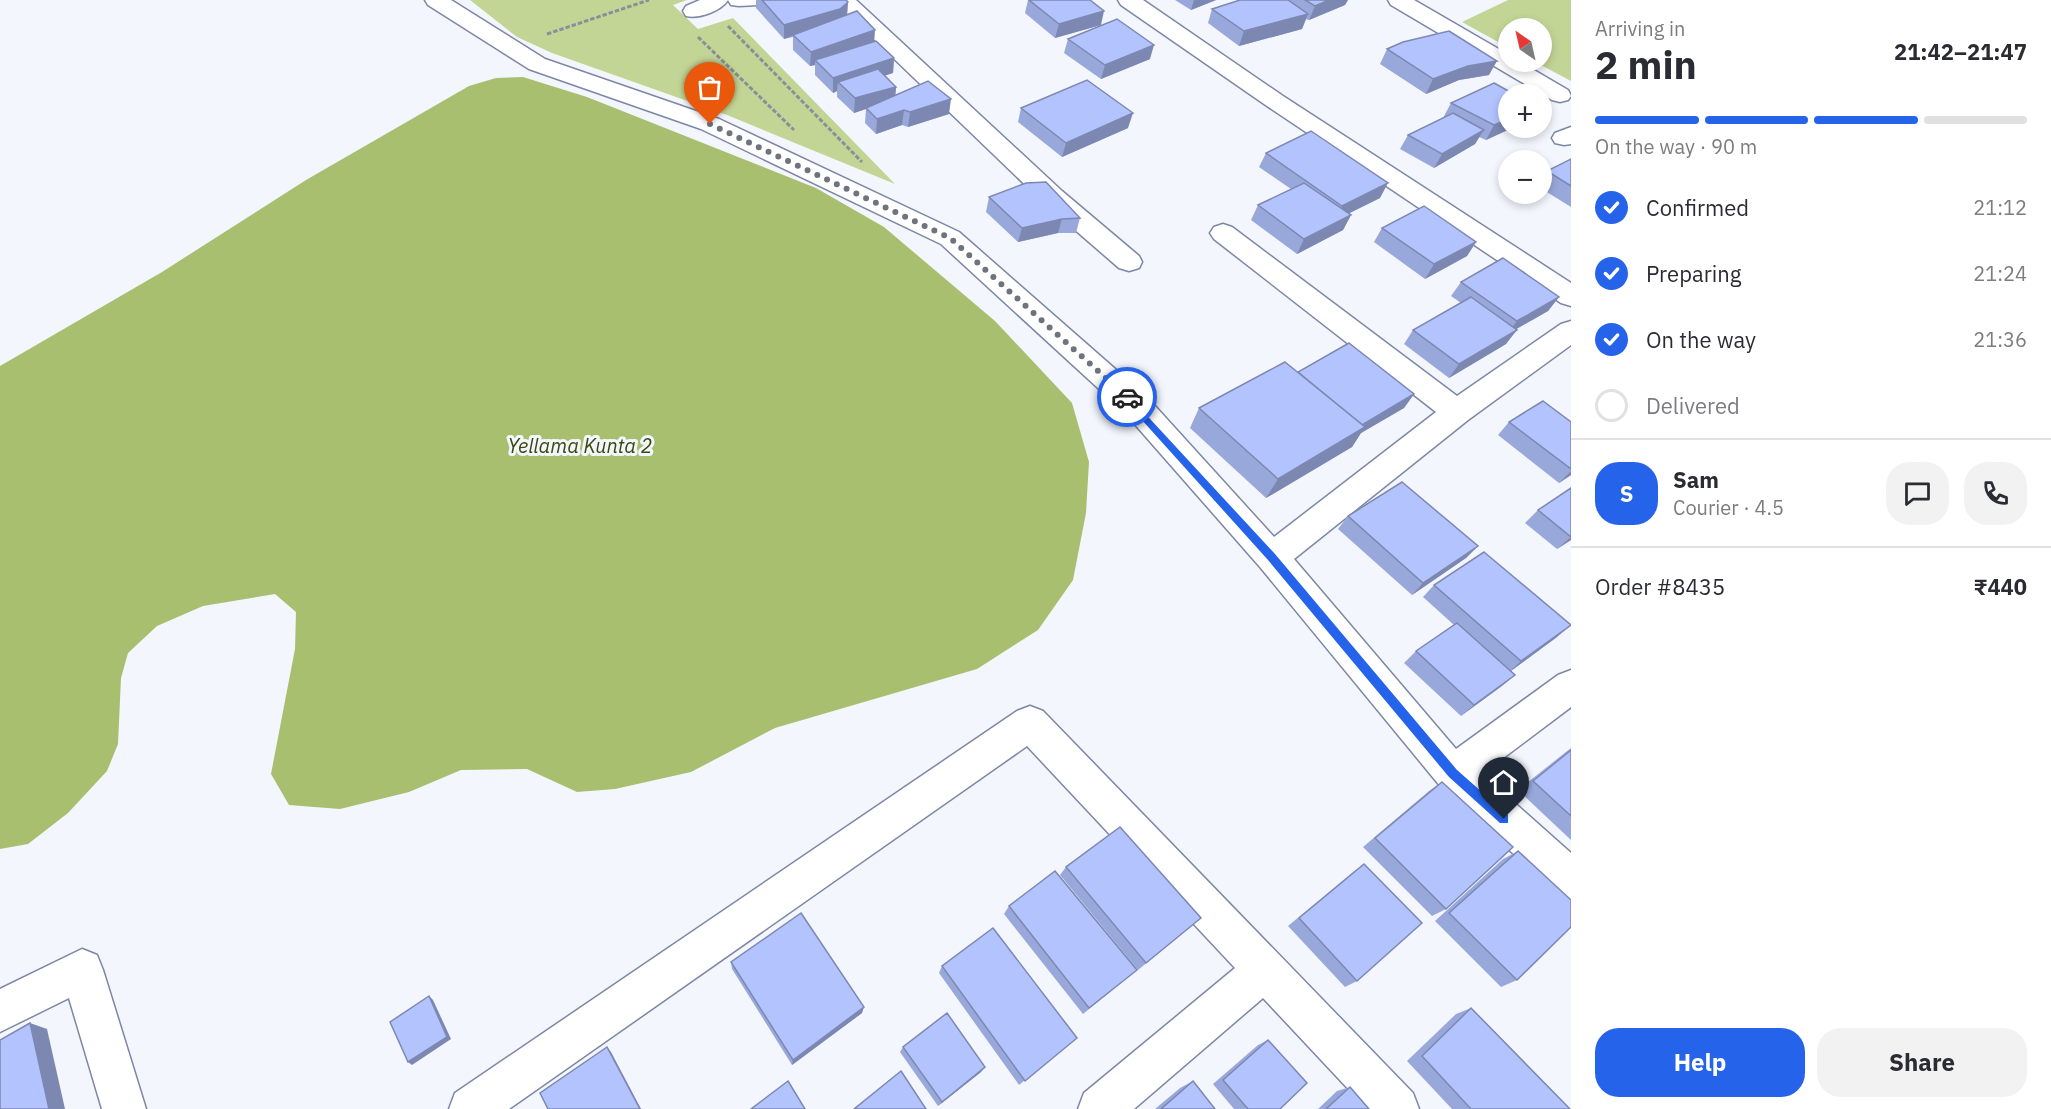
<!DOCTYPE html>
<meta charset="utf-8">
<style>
:root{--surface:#fff;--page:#f2f2f3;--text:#2b2b33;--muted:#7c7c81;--line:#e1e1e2;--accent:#2563eb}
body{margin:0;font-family:"IBM Plex Sans",sans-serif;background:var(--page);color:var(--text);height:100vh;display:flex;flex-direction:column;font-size:22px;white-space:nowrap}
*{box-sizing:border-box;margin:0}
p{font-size:20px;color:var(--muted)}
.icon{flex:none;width:33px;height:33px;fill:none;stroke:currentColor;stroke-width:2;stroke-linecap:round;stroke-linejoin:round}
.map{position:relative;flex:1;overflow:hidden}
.details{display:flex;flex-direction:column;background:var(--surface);width:480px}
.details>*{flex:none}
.needle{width:39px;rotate:326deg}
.tools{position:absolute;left:1498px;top:18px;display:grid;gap:12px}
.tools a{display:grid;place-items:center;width:54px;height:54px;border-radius:50%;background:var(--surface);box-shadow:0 3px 9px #0003;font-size:30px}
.pin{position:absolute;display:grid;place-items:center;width:51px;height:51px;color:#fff;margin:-62px -26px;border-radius:50% 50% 50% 0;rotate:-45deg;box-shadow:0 0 6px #0007}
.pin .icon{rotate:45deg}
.courier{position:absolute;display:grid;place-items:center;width:60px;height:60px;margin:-30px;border:4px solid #2563eb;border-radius:50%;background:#fff;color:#222;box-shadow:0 2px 8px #0007}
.head em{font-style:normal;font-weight:700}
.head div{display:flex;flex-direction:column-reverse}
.head{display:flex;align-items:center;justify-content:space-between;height:102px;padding:0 24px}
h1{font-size:39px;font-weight:700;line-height:45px}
.bar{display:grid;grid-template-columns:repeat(4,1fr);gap:9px 6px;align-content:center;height:72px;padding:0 24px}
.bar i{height:8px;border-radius:4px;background:var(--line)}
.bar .current{background:var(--accent)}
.bar p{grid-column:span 4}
.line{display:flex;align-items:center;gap:15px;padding:0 24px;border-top:2px solid var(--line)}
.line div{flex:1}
.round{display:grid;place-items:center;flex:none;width:63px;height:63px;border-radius:24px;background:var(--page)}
ol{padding:0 24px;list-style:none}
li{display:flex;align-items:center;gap:18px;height:66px}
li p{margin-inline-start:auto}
li .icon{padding:6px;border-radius:50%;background:var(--accent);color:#fff;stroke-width:4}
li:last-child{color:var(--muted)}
li i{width:33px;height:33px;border:3px solid var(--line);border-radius:50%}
.cta{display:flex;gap:12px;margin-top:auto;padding:12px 24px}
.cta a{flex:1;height:69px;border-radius:24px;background:var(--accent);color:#fff;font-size:24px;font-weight:700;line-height:69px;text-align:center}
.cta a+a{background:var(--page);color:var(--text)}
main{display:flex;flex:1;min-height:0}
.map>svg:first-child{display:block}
.green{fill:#c3d595}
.water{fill:#a9bf70}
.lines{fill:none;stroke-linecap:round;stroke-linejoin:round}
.minor-casing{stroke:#7d87a5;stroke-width:3}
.path{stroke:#8b8f99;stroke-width:3;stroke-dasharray:4.5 2;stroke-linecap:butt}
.minor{fill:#fff;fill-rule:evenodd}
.wall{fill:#99a8da}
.shaded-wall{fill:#7d88b2}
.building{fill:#b2c3fe;stroke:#7d88b2;stroke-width:1.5}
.route{fill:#2563eb}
.done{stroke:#6f737d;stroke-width:6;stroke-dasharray:0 10.8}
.labels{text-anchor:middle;stroke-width:6;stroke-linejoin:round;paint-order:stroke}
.water-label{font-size:20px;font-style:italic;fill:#3c490e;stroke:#f3f6fd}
</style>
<main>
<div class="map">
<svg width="1571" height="1109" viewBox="0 0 1571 1109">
<rect width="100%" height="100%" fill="#f3f6fd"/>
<g class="green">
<polygon points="470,0 687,0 673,5 698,29 733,18 895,184 727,115 552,53 517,37"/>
<polygon points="1508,0 1571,0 1571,81 1535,62 1542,62 1542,28 1509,28 1509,48 1462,22"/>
</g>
<polygon class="water" points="523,77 587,97 816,188 884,227 995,321 1072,403 1089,462 1086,513 1073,580 1038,630 977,669 775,728 691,772 615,789 577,792 527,769 461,770 409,792 340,809 289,805 271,774 295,649 296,612 275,594 203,606 157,626 128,653 121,678 118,744 107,771 68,813 28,844 0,849 0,366 162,272 306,180 469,86 496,78"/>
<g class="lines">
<g class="minor-casing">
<g id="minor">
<polygon points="425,0 451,0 545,59 719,119 959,232 1146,396 1274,537 1436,412 1214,239 1210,233 1214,227 1223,224 1232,227 1457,396 1561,324 1571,321 1571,345 1468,420 1294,559 1456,749 1558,675 1571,670 1571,707 1482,774 1571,853 1571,900 1557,894 1440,786 1260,567 1124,412 941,244 701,129 529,69 428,5"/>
<path d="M700,0h61l-3,5 -19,1 -8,-1 -3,-5c-7,11 -29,19 -42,16l-3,-5 3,-5z"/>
<polygon points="833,0 856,0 1062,191 1139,256 1142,262 1139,268 1129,271 1119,268 1044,203"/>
<polygon points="1118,0 1143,0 1283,96 1571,283 1571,306 1561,303 1267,106 1121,5"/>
<polygon points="1388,0 1414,0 1509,55 1509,62 1520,62 1568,90 1571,96 1568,100 1560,102 1552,100 1391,5"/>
<polygon points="1571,127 1571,144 1564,145 1555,143 1552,138 1555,133"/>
<polygon points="1030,706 1043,711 1413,1093 1419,1109 1367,1109 1263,998 1134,1109 1078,1109 1084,1093 1235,968 1027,746 509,1109 449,1109 455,1093 1017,711"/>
<polygon points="82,949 97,955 103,970 146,1109 102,1109 69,998 0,1032 0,989"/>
</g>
</g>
<g class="path">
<polyline points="728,26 862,162"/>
<polyline points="547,34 649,0"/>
<polyline points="698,37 794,130"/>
</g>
<use href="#minor" class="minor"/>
</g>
<g class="wall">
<polygon points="756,0 846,0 848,2 847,14 874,42 894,58 893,73 885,75 896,87 895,96 949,114 908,127 902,125 876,134 865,123 866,109 854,113 837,97 837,91 833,93 815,75 815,65 810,66 793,50 793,37 784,39 756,8"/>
<polygon points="1028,0 1090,0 1101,25 1055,38 1025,13"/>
<polygon points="1175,0 1216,0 1191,10"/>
<polygon points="1240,0 1348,0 1345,5 1309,20 1306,19 1302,29 1239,46 1208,23 1212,9"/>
<polygon points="1068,39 1150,59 1101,79 1064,53"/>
<polygon points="1387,49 1489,75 1459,80 1426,94 1380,64"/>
<polygon points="1451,103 1509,128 1512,128 1486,140 1479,137 1475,144 1434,168 1400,149 1408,135 1443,118"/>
<polygon points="1021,108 1128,128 1062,157 1018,122"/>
<polygon points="1266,153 1380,198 1348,214 1351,215 1343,230 1297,254 1251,220 1258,205 1291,189 1259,167"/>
<polygon points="1571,159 1571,207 1542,189 1542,179 1547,171"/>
<polygon points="989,197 1080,218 1076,233 1058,233 1018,242 986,212"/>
<polygon points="1382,228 1476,242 1467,256 1425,279 1374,242"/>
<polygon points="1461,282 1559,297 1548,311 1516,329 1506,344 1449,378 1404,344 1413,330 1461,303 1451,296"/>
<polygon points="1298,372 1414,394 1404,408 1361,433 1352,447 1266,498 1190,428 1199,408"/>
<polygon points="1509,422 1571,422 1571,475 1559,483 1498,435"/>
<polygon points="1571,488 1571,540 1557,549 1525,523 1538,510"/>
<polygon points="1348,516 1478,546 1466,558 1412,595 1338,529"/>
<polygon points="1434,585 1557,637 1511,671 1515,675 1461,716 1404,663 1416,651 1454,625 1423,597"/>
<polygon points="1571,748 1571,840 1518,790"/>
<polygon points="1442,782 1446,909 1432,916 1363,847 1429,791"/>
<polygon points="1518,851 1517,980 1501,987 1435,921 1503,859"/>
<polygon points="1364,864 1357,981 1345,987 1288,926 1352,873"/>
<polygon points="1066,867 1201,918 1138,970 1060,875"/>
<polygon points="1009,906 1137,970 1083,1014 1004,914"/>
<polygon points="731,962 862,1013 792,1065 732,969"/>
<polygon points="942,966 1077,1038 1019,1085 939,973"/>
<polygon points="1471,1008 1570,1109 1452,1109 1407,1061 1456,1014"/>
<polygon points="1268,1040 1280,1109 1234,1109 1213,1084 1258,1045"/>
<polygon points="903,1047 981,1072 938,1106 900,1052"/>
<polygon points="1193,1081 1215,1109 1155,1109 1180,1088"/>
<polygon points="1350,1087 1369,1109 1318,1109 1337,1091"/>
</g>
<g class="shaded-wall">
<polygon points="1194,0 1216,0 1191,10"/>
<polygon points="1329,0 1348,0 1345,5 1309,20 1315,6"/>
<polygon points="848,2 847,16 784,39 784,25"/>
<polygon points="1104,11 1101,25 1055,38 1059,24"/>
<polygon points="1308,14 1302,29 1239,46 1244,31"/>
<polygon points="875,30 874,45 815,60 815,65 810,66 811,52"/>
<polygon points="1154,45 1150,59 1101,79 1105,65"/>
<polygon points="894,58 893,73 845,89 838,82 837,91 833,93 833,78"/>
<polygon points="1497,61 1489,75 1459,80 1426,94 1433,79 1468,66"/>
<polygon points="896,87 895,101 866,108 866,109 854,113 855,98"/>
<polygon points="951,99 949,114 908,127 910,112"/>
<polygon points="904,110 902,125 876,134 877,119"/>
<polygon points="1133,113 1128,128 1062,157 1066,143"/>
<polygon points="1509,119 1509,128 1512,128 1486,140 1494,125"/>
<polygon points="1484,130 1475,144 1434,168 1442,154"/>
<polygon points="1388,183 1380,198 1335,220 1342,206"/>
<polygon points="1351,215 1343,230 1297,254 1304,239"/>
<polygon points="1062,219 1058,233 1018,242 1022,228"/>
<polygon points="1476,242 1467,256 1425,279 1434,264"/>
<polygon points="1559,297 1548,311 1506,335 1517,321"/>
<polygon points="1517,330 1506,344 1449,378 1459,364"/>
<polygon points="1414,394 1404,408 1361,433 1352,447 1266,498 1278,479 1359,426"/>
<polygon points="1571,471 1571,475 1559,483"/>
<polygon points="1571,537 1571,540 1557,549"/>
<polygon points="1478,546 1466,558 1412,595 1423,583"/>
<polygon points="1571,625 1557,637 1508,673 1521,661"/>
<polygon points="1515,675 1502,686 1461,716 1474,705"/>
<polygon points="429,996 433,1000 451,1039 412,1065 408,1062"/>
<polygon points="864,1007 862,1013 792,1065 793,1060"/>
<polygon points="30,1023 47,1029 65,1109 49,1109"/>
<polygon points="607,1047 611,1052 641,1109 640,1109"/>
<polygon points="985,1067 981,1072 938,1106 942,1102"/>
</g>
<g class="building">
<polygon points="762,0 846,0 848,2 840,9 784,25"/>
<polygon points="1029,0 1090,0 1104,11 1059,24"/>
<polygon points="1240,0 1288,0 1308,14 1244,31 1212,9"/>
<polygon points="1305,0 1329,0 1315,6"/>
<polygon points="857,11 875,30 811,52 793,35"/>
<polygon points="1117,19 1154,45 1105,65 1068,39"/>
<polygon points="1449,31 1497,61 1468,66 1433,79 1387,49 1403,42"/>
<polygon points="876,41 894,58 833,78 815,60"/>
<polygon points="878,69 896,87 855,98 838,82"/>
<polygon points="1087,80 1133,113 1066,143 1021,108"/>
<polygon points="928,81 951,99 910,112 904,110 877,119 866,108"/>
<polygon points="1494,83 1514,94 1509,94 1509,119 1494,125 1451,103"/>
<polygon points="1453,113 1484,130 1442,154 1408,135"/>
<polygon points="1311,131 1388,183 1342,206 1266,153"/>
<polygon points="1571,159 1571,186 1547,171"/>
<polygon points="1046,182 1080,218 1062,219 1022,228 989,197 1026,183"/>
<polygon points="1304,183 1351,215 1304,239 1258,205"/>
<polygon points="1424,206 1476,242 1434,264 1382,228"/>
<polygon points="1503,258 1559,297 1517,321 1461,282"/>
<polygon points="1471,297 1517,330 1459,364 1413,330"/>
<polygon points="1349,343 1414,394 1362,425 1298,372"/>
<polygon points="1285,362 1365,427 1278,479 1199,408"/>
<polygon points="1543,401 1571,422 1571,469 1509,422"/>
<polygon points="1402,482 1478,546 1423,583 1348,516"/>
<polygon points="1571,488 1571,537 1538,510"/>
<polygon points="1484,552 1571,625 1521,661 1434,585"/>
<polygon points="1457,623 1515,675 1474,705 1416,651"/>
<polygon points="1571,750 1571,816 1533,781"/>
<polygon points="1442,782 1513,847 1446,909 1375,838"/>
<polygon points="1120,827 1201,918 1146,963 1066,867"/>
<polygon points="1518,851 1571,900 1571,927 1517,980 1449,913"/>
<polygon points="1364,864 1422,923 1357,981 1299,918"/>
<polygon points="1055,871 1137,970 1089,1008 1009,906"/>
<polygon points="801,913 864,1007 793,1060 731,962"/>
<polygon points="993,928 1077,1038 1025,1081 942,966"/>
<polygon points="429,996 447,1037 408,1062 390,1022"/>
<polygon points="1471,1008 1570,1109 1471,1109 1422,1056"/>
<polygon points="947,1013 985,1067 942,1102 903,1047"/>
<polygon points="30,1023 49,1109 0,1109 0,1040"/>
<polygon points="1268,1040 1307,1083 1280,1109 1248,1109 1223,1080"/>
<polygon points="607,1047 640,1109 548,1109 540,1093"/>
<polygon points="901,1071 926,1109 854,1109"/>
<polygon points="788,1081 805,1109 751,1109"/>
<polygon points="1193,1081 1215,1109 1161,1109"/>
<polygon points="1350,1087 1369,1109 1326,1109"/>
</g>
<polygon class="route" points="1127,394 1275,554 1457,770 1508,815 1508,823 1500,823 1449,777 1268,560 1123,399 1122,397"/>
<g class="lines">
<polyline class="done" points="710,124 950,238 1127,397"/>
</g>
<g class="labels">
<g class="water-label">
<text x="580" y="453">Yellama Kunta 2</text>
</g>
</g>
</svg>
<div class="tools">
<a><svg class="needle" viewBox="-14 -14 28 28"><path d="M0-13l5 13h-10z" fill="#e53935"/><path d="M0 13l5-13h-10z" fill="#7c7c81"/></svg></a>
<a>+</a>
<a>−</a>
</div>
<div class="pin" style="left:710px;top:124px;background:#ea580c"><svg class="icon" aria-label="bag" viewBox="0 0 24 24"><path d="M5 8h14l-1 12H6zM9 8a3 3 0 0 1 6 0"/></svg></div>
<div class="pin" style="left:1504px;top:819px;background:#1f2937"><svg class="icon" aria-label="home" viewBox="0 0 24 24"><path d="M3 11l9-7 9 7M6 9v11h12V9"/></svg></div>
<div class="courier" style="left:1127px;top:397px"><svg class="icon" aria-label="car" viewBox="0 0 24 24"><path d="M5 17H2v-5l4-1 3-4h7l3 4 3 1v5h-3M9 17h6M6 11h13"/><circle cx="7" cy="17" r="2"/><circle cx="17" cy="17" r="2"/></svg></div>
</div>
<section class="details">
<div class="head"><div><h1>2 min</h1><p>Arriving in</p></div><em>21:42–21:47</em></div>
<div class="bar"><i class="current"></i><i class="current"></i><i class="current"></i><i></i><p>On the way · 90 m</p></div>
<ol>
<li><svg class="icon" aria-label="check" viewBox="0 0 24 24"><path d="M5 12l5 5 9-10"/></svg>Confirmed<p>21:12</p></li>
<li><svg class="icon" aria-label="check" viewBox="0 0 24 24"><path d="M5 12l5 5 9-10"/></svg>Preparing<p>21:24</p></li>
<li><svg class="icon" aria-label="check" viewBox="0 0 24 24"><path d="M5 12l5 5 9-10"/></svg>On the way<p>21:36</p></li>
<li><i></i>Delivered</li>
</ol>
<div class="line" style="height:108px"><b class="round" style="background:var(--accent);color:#fff">S</b><div><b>Sam</b><p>Courier · 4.5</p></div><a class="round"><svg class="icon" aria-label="chat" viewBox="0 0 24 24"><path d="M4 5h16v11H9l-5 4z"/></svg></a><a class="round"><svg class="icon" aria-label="phone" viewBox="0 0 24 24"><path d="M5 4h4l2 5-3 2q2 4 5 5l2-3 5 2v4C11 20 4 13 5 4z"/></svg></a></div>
<div class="line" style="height:78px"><div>Order #8435</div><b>₹440</b></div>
<div class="cta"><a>Help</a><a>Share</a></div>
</section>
</main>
